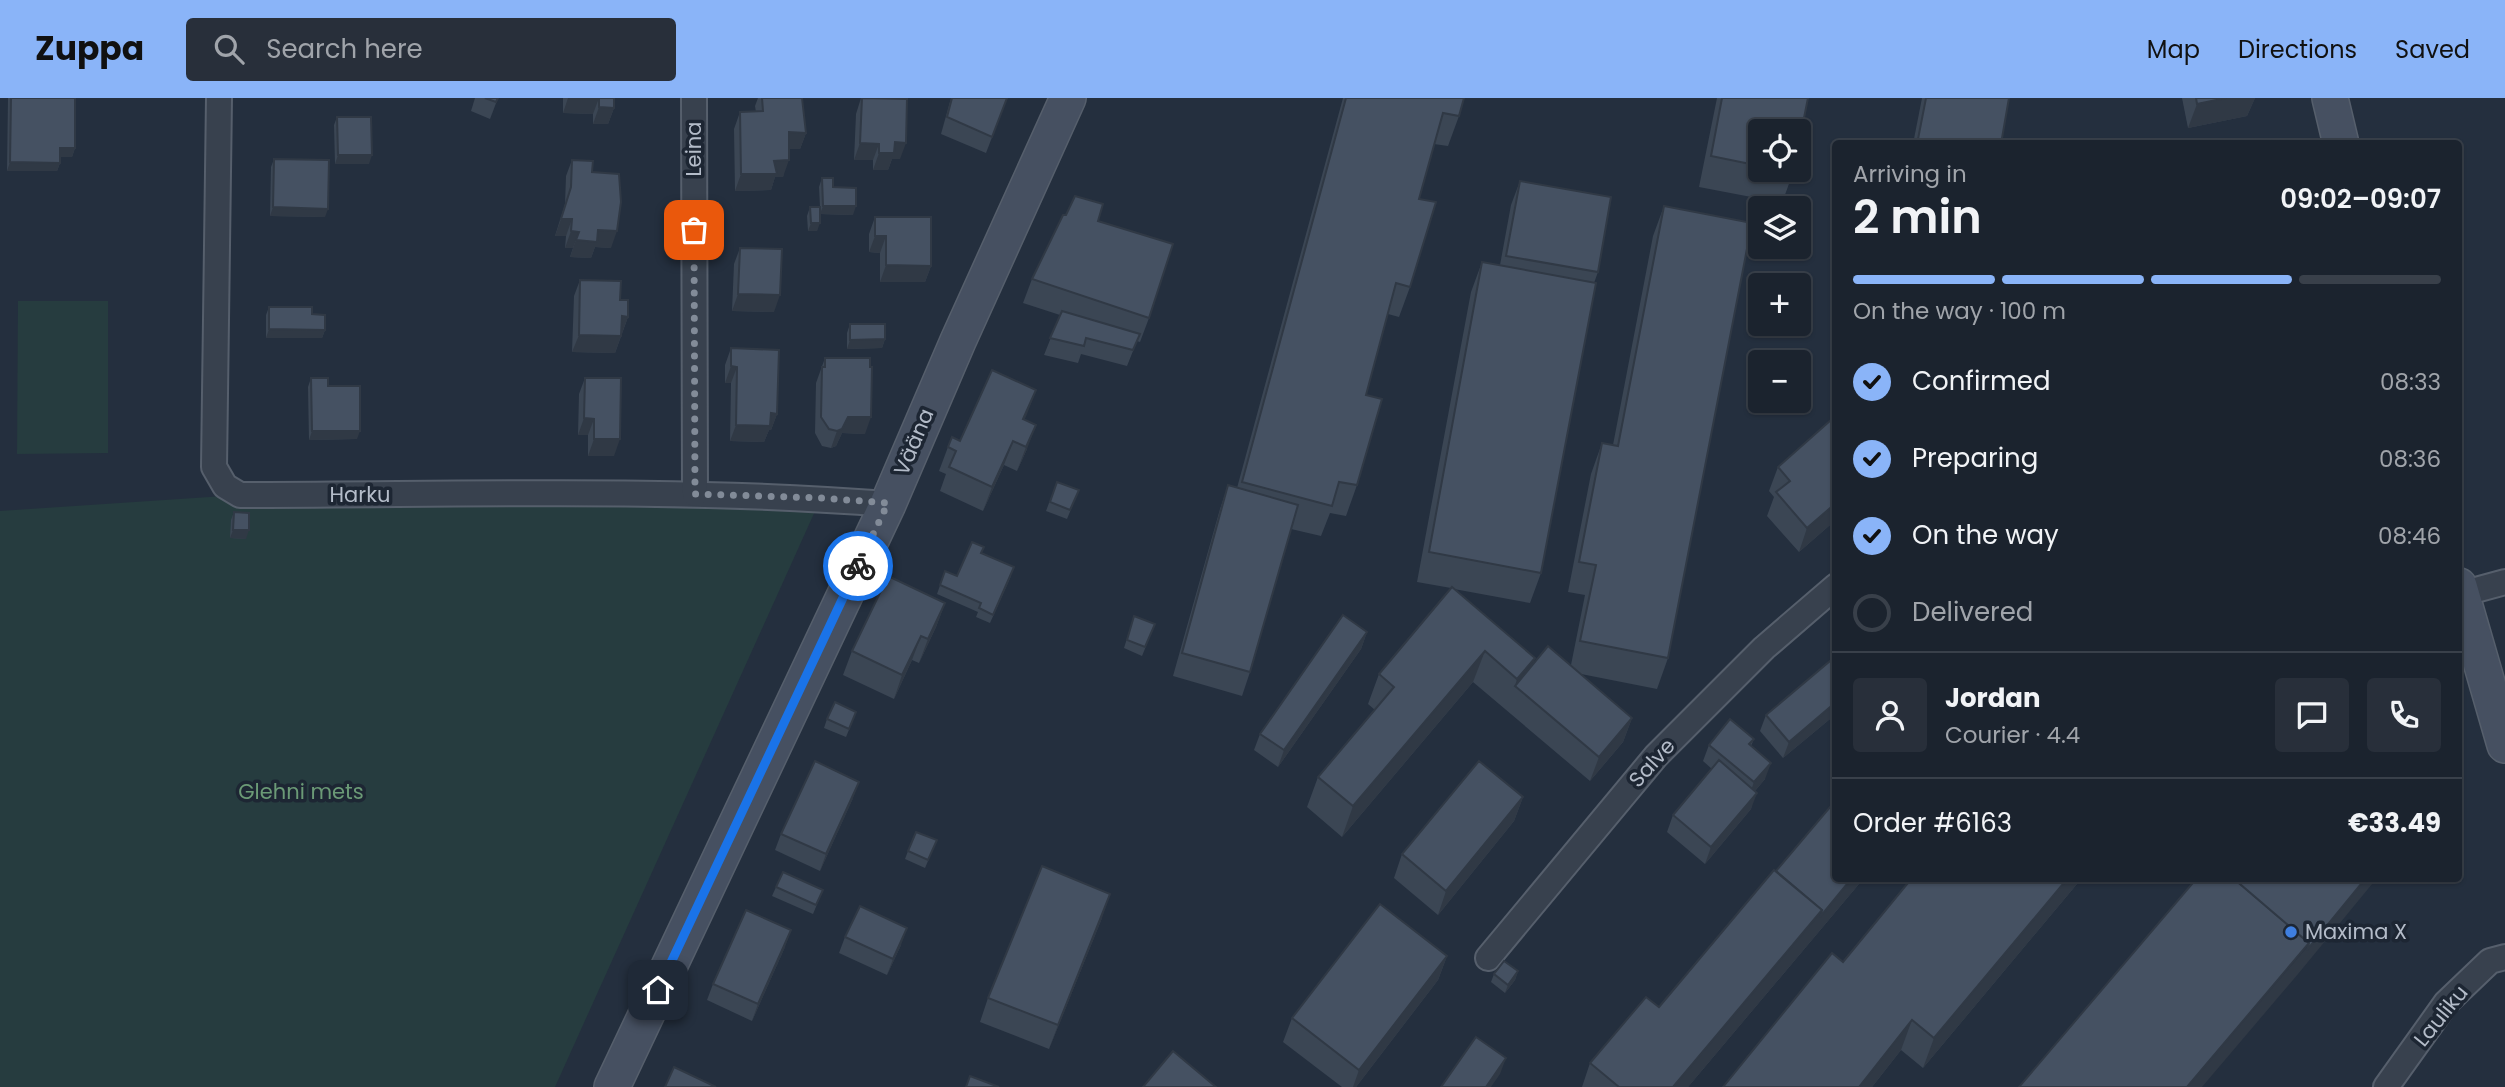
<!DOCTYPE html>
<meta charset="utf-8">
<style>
:root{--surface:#1b232e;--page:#282f3a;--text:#f1f3f6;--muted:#a0a4aa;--line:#39404a;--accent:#8ab4f8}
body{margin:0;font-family:Poppins,sans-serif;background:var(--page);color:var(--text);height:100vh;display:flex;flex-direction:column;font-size:26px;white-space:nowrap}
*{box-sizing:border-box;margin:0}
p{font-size:23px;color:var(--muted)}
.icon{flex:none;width:38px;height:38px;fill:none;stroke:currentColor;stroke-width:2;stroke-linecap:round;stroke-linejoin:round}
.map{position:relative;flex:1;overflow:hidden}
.panel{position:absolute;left:1832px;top:42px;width:630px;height:742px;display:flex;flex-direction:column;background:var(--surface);border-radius:7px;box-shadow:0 2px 5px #0004,0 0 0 2px var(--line)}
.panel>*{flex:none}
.fabs{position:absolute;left:1748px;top:21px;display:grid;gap:14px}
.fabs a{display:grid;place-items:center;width:63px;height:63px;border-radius:7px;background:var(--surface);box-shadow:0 2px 5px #0004,0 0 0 2px var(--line);font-size:35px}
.pin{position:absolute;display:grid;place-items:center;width:60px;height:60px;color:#fff;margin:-30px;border-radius:14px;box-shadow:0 4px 10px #0006}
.courier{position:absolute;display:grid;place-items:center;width:70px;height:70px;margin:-35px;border:5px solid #1a73e8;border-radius:50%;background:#fff;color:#222;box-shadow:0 2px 9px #0007}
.summary em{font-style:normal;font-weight:600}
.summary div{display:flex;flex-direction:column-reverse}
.summary{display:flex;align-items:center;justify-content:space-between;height:119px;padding:0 21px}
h1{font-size:46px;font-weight:600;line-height:52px}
.bar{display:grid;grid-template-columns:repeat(4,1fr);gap:10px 7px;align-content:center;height:84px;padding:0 21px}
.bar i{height:9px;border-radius:5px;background:var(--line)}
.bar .on{background:var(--accent)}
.bar p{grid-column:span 4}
.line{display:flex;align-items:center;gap:18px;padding:0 21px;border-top:2px solid var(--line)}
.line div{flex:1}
.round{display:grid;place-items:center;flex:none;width:74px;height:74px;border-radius:7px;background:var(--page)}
ol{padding:0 21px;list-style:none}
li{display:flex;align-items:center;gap:21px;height:77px}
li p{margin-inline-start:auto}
li .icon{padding:7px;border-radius:50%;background:var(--accent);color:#111;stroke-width:4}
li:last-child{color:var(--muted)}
li i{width:38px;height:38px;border:4px solid var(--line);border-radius:50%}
header{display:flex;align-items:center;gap:42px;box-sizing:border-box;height:98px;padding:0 35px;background:var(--accent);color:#111}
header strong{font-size:33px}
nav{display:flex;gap:38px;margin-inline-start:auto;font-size:24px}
.search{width:490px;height:63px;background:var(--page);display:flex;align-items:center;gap:18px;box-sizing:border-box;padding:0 24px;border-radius:7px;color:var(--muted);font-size:26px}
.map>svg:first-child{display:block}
.green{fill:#263c3f}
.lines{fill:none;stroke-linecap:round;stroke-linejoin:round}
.street-casing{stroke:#565f6c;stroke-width:28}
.secondary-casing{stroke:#565f6c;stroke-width:38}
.street{stroke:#38414e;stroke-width:24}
.secondary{stroke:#465061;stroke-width:35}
.wall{fill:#3b4654}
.shaded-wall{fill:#303945}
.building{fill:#455162;stroke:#303945;stroke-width:2}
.done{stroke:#828b98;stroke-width:7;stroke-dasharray:0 12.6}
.route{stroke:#1a73e8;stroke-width:9}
.shop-dot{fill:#3f7fe0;stroke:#1d2633;stroke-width:2.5}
.labels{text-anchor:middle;stroke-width:7;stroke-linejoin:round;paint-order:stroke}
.street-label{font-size:21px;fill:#b4bcc9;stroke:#1d2633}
.park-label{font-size:21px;fill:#6b9a76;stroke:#1d2633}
.poi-label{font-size:21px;fill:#b4bcc9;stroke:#1d2633;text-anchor:start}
</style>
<header>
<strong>Zuppa</strong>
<div class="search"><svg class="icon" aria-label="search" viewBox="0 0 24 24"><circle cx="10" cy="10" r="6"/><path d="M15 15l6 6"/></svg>Search here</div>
<nav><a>Map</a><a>Directions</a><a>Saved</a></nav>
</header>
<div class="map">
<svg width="2505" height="989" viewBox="0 0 2505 989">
<rect width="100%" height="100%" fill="#242f3e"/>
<g class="green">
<polygon points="18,203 108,203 108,355 17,356"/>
<polygon points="240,397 821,400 555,989 0,989 0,413"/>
</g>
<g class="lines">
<g class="street-casing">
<g id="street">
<path d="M219,0l-5,369 11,19 15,9c216,0 433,-8 648,9"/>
<polyline points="694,0 695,396"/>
<polyline points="2461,496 2505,484"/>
<polyline points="1488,860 1656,658 1764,550 1836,488"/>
<polyline points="2386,989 2446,905 2490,863 2505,859"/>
</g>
</g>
<g class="secondary-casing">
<g id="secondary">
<polyline points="2330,0 2341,46"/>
<polyline points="2459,488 2505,647"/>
<polyline points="612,989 888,406 958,243 1068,0"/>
</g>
</g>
<use href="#street" class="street"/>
<use href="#secondary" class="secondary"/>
</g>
<g class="wall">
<polygon points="8,0 75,0 75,50 72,59 60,59 60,65 57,73 7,73"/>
<polygon points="475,0 498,0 490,21 471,13"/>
<polygon points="537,0 614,0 614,10 608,26 593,26 593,16 563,15 563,0"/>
<polygon points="758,0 802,0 806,35 800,51 789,51 783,79 775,79 771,92 735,93 734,31 740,14 756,14 755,8"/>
<polygon points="861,0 900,61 892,61 888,72 873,72 873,62 854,62 856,16"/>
<polygon points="951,0 1007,0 986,55 941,36"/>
<polygon points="1343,0 1464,0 1459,18 1448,48 1434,46 1419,101 1410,189 1399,219 1388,216 1366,297 1357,387 1346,418 1330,415 1321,438 1291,431 1250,574 1242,598 1173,578 1220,411 1228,387 1237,390"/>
<polygon points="1717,0 1808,0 1760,33 1760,72 1794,72 1782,105 1699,89"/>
<polygon points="1922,0 2009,0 2001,46 1913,46"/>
<polygon points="2182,0 2255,0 2247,18 2188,30"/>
<polygon points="337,19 369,66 335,66 334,27"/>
<polygon points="274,61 325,119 270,118 271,69"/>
<polygon points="572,62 592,74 611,150 595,149 591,160 570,159 573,150 565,150 566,138 555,138 565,106 566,78"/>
<polygon points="822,80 833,89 853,117 820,116 817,133 808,133 807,118 810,109 820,109 819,89"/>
<polygon points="1520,83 1598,174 1594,185 1541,475 1530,505 1454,491 1535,560 1533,567 1571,567 1585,497 1568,494 1591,376 1602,345 1613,347 1653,138 1664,108 1668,560 1657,591 1581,576 1632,620 1623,644 1590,683 1473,584 1342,739 1307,709 1318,679 1375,612 1368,606 1379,576 1451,490 1417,484 1471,194 1482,164 1500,167 1511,107"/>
<polygon points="875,119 931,168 925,184 880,184 880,155 869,154 869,136"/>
<polygon points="1098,123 1149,220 1140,244 1137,243 1127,268 1081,256 1078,265 1044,257 1060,217 1023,205 1032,181"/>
<polygon points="740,150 774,214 732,213 734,166"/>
<polygon points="580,182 620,202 628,219 615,255 572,254 574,198"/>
<polygon points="269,209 312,216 325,232 322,240 266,240 266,217"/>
<polygon points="850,226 885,241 882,250 847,251 847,235"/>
<polygon points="731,250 777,316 771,332 769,332 764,344 730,343 731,285 725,285 725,267"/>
<polygon points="825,260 865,336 842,335 836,348 831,350 822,348 815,335 816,285"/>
<polygon points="311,280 328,288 357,341 309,342 308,289"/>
<polygon points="585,280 614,358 588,358 588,337 578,337 579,296"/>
<polygon points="1025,322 1027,351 1017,373 1004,367 983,413 940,393 946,376 939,373 948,349 960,343"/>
<polygon points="1836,328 1836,434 1830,427 1799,454 1767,418 1774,399 1769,393 1778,369"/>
<polygon points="1057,384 1079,392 1067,421 1046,413"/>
<polygon points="234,414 246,441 230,440 231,422"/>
<polygon points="984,449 981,455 1011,478 990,525 976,519 978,514 937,496 945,473 957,478"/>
<polygon points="945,505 936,529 919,565 912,562 894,601 843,577 852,553"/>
<polygon points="1134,518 1155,526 1142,558 1124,550"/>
<polygon points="1367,534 1361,551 1278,669 1254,652 1260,636"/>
<polygon points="1836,558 1836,616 1783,660 1760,633 1766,617"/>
<polygon points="827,621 853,622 846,639 824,630"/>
<polygon points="1754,641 1751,648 1765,681 1755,693 1751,711 1705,766 1667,734 1673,717 1712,671 1703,663 1709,647"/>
<polygon points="1523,699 1514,723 1438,817 1394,780 1402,756"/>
<polygon points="853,700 820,773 775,752 781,736"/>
<polygon points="937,742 925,770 905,761 908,753"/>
<polygon points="1776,773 1836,780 1864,780 1688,989 1582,989 1590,965 1659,909"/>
<polygon points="2082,780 1923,970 1901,952 1872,989 1723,989 1843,864"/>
<polygon points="776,789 823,792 813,816 772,798"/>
<polygon points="1102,820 1049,951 980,924 988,900"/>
<polygon points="845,839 901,847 887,877 839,855"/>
<polygon points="785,849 752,923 707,902 713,886"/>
<polygon points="1447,858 1438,882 1356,989 1342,989 1283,944 1292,920"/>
<polygon points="1518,873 1515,882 1505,895 1491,884 1494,876"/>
</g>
<g class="shaded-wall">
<polygon points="568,0 599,0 593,16 563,15"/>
<polygon points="2226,0 2255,0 2247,18 2188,30 2197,6"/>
<polygon points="599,9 614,10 608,26 593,26"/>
<polygon points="789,34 806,35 800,51 783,51"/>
<polygon points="895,44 906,45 900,61 892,61 888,72 873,72 879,55"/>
<polygon points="860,45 879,46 873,62 854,62"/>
<polygon points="60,50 75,50 72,59 57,59"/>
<polygon points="338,57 372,57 369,66 335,66"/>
<polygon points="789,62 783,79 775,79 771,92 735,93 741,76 774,63"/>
<polygon points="10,64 60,65 57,73 7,73"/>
<polygon points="823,108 856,108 853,117 820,116"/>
<polygon points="273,109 328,111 325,119 270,118"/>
<polygon points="561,121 572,121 566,138 555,138"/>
<polygon points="811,125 820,125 817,133 808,133"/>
<polygon points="598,132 617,133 611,150 595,149 591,160 570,159 576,142"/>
<polygon points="571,133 579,134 573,150 565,150"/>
<polygon points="875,138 886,138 880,155 869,154"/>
<polygon points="886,167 931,168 925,184 880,184"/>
<polygon points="738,196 780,197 774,214 732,213"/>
<polygon points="622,218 628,219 622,235"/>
<polygon points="269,231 325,232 322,240 266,240"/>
<polygon points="579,237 621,238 615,255 572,254"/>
<polygon points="885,241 882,250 847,251 850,242"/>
<polygon points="731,268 737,269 731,285 725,285"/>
<polygon points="1036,292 1027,316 1015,345 1023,321"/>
<polygon points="771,315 777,316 771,332 769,332 764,344 730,343 736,327"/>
<polygon points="848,319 871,319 865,336 842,335 836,348 831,350 837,333"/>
<polygon points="584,320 594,321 588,337 578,337"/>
<polygon points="1036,327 1027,351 1017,373 1026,349"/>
<polygon points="312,333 360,333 357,341 309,342"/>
<polygon points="594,341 620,341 614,358 588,358"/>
<polygon points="1013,343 1004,367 983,413 992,389"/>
<polygon points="1836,405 1836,410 1830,427 1799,454 1807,430"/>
<polygon points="233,432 249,432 246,441 230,440"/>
<polygon points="945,505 936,529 919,565 928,541"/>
<polygon points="1367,534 1361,551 1278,669 1284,652"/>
<polygon points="921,538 912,562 894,601 902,577"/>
<polygon points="1485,553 1473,584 1342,739 1353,708"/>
<polygon points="1535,560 1524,590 1515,588 1517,581"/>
<polygon points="1836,604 1836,616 1783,660 1789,644"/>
<polygon points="1632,620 1623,644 1590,683 1599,659"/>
<polygon points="1771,665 1765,681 1748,701 1754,684"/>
<polygon points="859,684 853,700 820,773 826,756"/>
<polygon points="1757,695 1751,711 1705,766 1711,749"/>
<polygon points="1523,699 1514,723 1438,817 1446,793"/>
<polygon points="1852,780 1864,780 1688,989 1673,989 1822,812"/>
<polygon points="2068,780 2082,780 1923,970 1934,940"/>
<polygon points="2366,780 2377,780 2298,876 2202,989 2187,989"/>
<polygon points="1110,796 1102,820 1049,951 1058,927"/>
<polygon points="907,830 901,847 887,877 893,861"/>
<polygon points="791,832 785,849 752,923 758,906"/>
<polygon points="1447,858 1438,882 1356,989 1353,989 1359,972"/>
<polygon points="1518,873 1515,882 1505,895 1508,887"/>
<polygon points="1912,922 1901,952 1872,989 1859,989"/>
<polygon points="1506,960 1500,976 1491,989 1486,989"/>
</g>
<g class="building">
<polygon points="11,0 75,0 75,50 60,50 60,65 10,64"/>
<polygon points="485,0 498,0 496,4"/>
<polygon points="599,0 614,0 614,10 599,9"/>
<polygon points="762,0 802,0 806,35 789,34 789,62 774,63 777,76 741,76 740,14 763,13"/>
<polygon points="862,0 907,1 906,45 895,44 894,55 879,55 879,46 860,45"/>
<polygon points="952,0 1007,0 992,39 947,19"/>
<polygon points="1346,0 1464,0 1459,18 1443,15 1419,101 1436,104 1410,189 1396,185 1366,297 1382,301 1357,387 1339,384 1332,408 1242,384"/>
<polygon points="1722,0 1808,0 1799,45 1799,33 1760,33 1760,68 1711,58"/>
<polygon points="1926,0 2009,0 2001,46 1935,46 1918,41"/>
<polygon points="2196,0 2226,0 2197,6"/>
<polygon points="337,19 371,19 372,57 338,57"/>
<polygon points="274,61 329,62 328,111 273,109"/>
<polygon points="572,62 593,63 592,74 619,76 621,104 617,133 598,132 597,144 576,142 579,134 571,133 572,121 561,121 571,89"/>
<polygon points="1779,72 1794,72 1793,74"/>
<polygon points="822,80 833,80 833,89 856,90 856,108 823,108"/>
<polygon points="1520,83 1611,99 1598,174 1506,158"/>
<polygon points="1075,98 1103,106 1098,123 1173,146 1149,220 1032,181 1063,117 1066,117"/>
<polygon points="1664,108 1752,125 1668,560 1580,543 1596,467 1579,464 1602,345 1618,348"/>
<polygon points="810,109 820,109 820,125 811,125"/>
<polygon points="875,119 931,119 931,168 886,167 886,138 875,138"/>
<polygon points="740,150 782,151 780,197 738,196"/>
<polygon points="1482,164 1596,185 1541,475 1429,454"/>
<polygon points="580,182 621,183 620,202 628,202 628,219 622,218 621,238 579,237"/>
<polygon points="269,209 312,209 312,216 325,217 325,232 269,231"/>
<polygon points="1062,213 1140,236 1133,252 1086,240 1084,248 1050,240"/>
<polygon points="850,226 885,226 885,241 850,242"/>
<polygon points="731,250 779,252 777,316 771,315 770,328 736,327 737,269 731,268"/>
<polygon points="825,260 870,260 870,269 872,269 871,319 848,319 842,331 837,333 829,331 821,319 822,269 825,269"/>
<polygon points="992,272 1036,292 1023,321 1036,327 1026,349 1013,343 992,389 949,369 956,353 948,349 952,339 960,343"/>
<polygon points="311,280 328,280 328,288 360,288 360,333 312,333"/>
<polygon points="585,280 621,280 620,341 594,341 594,321 584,320"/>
<polygon points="1831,322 1836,328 1836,405 1807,430 1776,394 1790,383 1778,369"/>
<polygon points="1057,384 1079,392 1070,412 1050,404"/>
<polygon points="1228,387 1298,407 1250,574 1182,555"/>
<polygon points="234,414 249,415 249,432 233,432"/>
<polygon points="972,444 984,449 981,455 1014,469 993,517 979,510 981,505 940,487 945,473 957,478"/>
<polygon points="888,478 945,505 928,541 921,538 902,577 852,553"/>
<polygon points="1452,489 1535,560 1517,581 1485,553 1353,708 1318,679 1394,589 1379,576"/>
<polygon points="1343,517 1367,534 1284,652 1260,636"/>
<polygon points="1134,518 1155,526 1145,549 1127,542"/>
<polygon points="1548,548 1632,620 1599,659 1515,588"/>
<polygon points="1836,558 1836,604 1789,644 1766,617"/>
<polygon points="835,604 856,614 849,631 827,621"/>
<polygon points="1730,621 1754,641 1749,646 1771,665 1754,684 1709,647"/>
<polygon points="1719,662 1757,695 1711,749 1673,717"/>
<polygon points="815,663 859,684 826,756 781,736"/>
<polygon points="1479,663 1523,699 1446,793 1402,756"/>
<polygon points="1836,702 1836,780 1852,780 1820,819 1822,812 1776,773"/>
<polygon points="916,734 937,742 928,762 908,753"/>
<polygon points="1042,768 1110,796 1058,927 988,900"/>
<polygon points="1774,772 1822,812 1673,989 1619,989 1590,965 1646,899 1659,909"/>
<polygon points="783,774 823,792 816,807 776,789"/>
<polygon points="1912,780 2068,780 1934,940 1912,922 1859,989 1723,989 1832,855 1843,864"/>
<polygon points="2197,780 2233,780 2309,845 2187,989 2019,989"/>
<polygon points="2233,780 2366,780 2307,852 2309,845"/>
<polygon points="1380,806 1447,858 1359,972 1292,920"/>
<polygon points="860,808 907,830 893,861 845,839"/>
<polygon points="746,812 791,832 758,906 713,886"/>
<polygon points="1504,863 1518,873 1508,887 1494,876"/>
<polygon points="1476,939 1506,960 1486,989 1441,989"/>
<polygon points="1173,953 1216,989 1143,989"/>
<polygon points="674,969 716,989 665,989"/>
<polygon points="970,978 999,989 966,989"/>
</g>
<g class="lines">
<polyline class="done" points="694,132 695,396 821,400 888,405 858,468"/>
<polyline class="route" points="658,892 858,468"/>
</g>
<circle class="shop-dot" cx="2291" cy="834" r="7"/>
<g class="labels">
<g class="street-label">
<text transform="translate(694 51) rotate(-90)" y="7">Leina</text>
<text transform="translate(914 344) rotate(-67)" y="7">Vääna</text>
<text x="360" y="404">Harku</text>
<text transform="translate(1652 665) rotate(-48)" y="7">Salve</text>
<text transform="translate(2441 918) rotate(-51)" y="7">Lauliku</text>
</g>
<g class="park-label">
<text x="301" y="701">Glehni mets</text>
</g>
<g class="poi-label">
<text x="2305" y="841">Maxima X</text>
</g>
</g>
</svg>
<div class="fabs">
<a><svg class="icon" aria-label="locate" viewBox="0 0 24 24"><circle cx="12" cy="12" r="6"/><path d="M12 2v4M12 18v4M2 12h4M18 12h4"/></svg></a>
<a><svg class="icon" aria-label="layers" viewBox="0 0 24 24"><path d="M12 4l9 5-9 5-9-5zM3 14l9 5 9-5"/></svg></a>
<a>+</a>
<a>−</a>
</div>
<div class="pin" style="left:694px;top:132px;background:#ea580c"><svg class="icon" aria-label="bag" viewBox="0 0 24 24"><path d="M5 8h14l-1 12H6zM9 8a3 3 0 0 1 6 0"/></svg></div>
<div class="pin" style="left:658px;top:892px;background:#1f2937"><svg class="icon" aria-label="home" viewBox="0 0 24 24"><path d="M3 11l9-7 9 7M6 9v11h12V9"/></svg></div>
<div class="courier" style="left:858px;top:468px"><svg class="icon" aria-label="bike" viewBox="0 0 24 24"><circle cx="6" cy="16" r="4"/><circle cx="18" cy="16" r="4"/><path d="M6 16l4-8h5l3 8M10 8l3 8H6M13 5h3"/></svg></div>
<section class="panel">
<div class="summary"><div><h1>2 min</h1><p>Arriving in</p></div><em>09:02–09:07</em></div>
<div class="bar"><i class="on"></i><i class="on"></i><i class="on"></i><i></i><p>On the way · 100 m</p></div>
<ol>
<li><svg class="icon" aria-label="check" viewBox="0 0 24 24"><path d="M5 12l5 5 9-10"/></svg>Confirmed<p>08:33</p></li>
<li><svg class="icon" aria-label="check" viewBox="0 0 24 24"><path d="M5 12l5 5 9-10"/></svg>Preparing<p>08:36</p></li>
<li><svg class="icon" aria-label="check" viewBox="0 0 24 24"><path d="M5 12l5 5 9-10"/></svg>On the way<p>08:46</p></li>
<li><i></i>Delivered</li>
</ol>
<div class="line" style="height:126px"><a class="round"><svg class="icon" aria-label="person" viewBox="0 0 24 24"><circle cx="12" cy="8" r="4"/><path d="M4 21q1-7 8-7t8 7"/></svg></a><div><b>Jordan</b><p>Courier · 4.4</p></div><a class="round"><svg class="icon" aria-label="chat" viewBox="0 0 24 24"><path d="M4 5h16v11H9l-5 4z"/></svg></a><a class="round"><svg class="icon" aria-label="phone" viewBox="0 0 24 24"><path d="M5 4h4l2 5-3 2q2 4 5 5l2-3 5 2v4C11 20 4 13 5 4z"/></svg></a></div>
<div class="line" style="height:91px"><div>Order #6163</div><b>€33.49</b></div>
</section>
</div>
